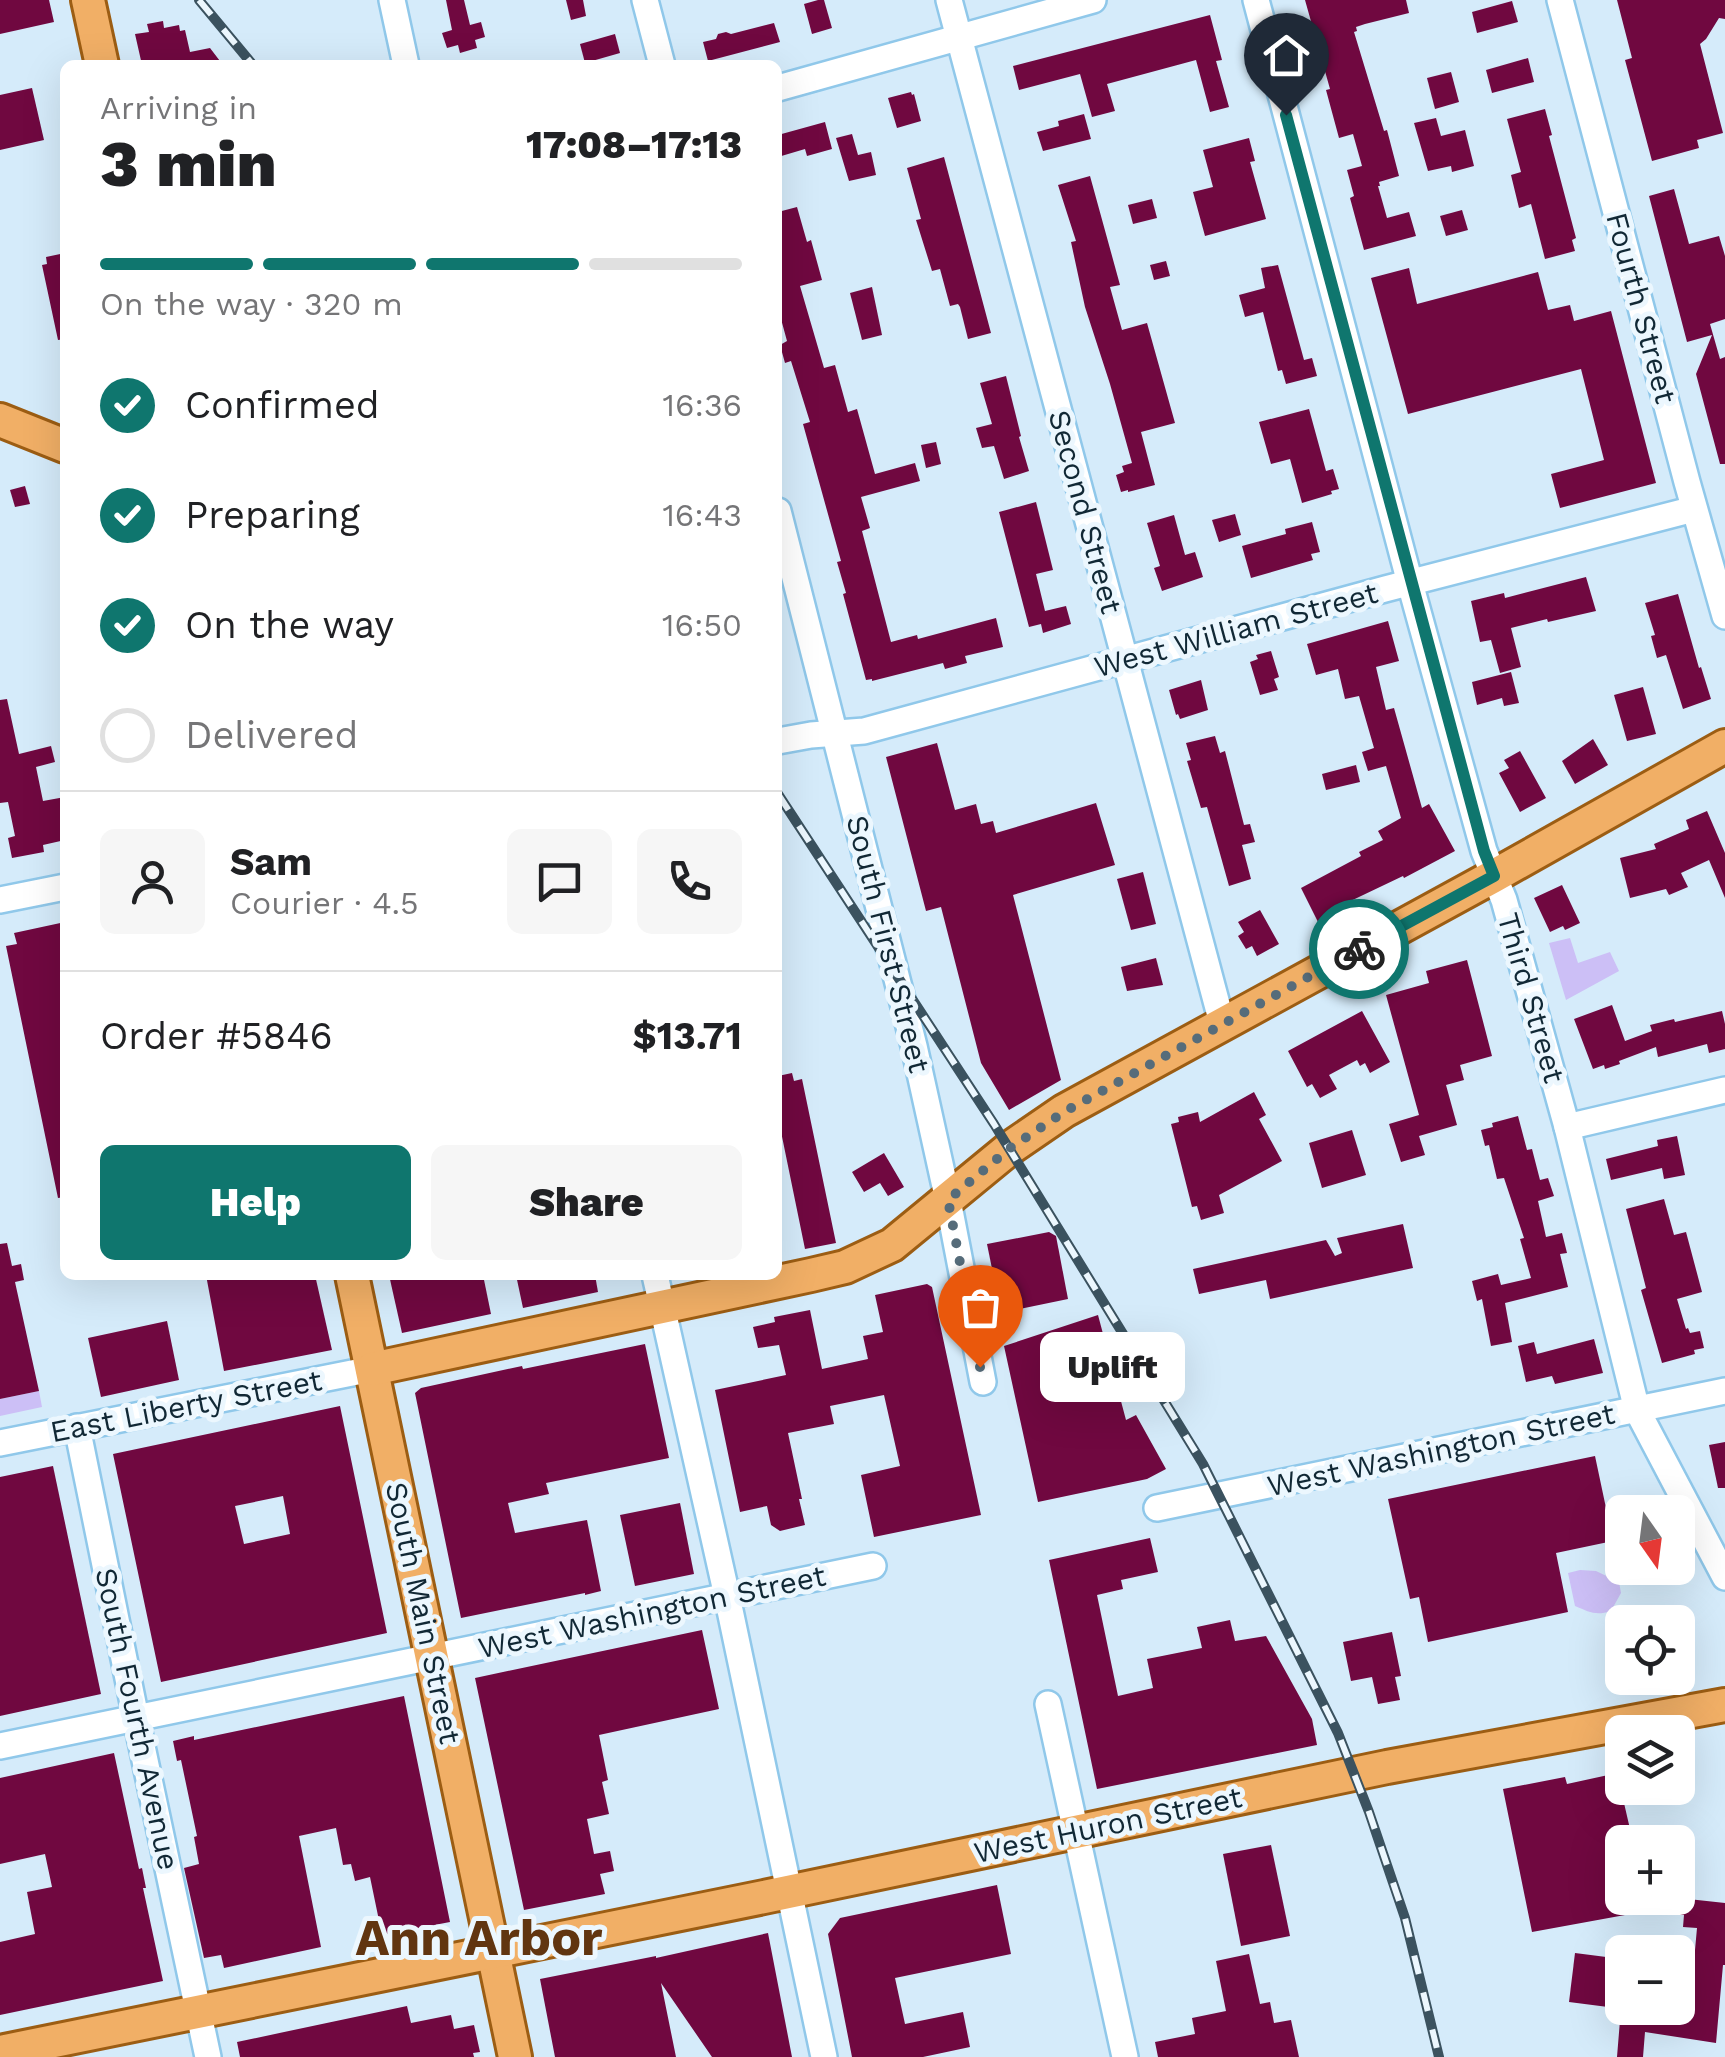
<!DOCTYPE html>
<meta charset="utf-8">
<style>
:root{--surface:#fff;--page:#f6f6f6;--text:#202124;--muted:#757577;--line:#e0e0e0;--accent:#0f766e}
body{margin:0;font-family:"Work Sans",sans-serif;background:var(--page);color:var(--text);height:100vh;display:flex;flex-direction:column;font-size:38px;white-space:nowrap}
*{box-sizing:border-box;margin:0}
p{font-size:32px;color:var(--muted)}
.icon{flex:none;width:55px;height:55px;fill:none;stroke:currentColor;stroke-width:2;stroke-linecap:round;stroke-linejoin:round}
.map{position:relative;flex:1;overflow:hidden}
.details{position:absolute;left:60px;top:60px;width:722px;height:1220px;display:flex;flex-direction:column;background:var(--surface);border-radius:15px;box-shadow:0 10px 40px #0002}
.details>*{flex:none}
.needle{width:65px;rotate:166deg}
.buttons{position:absolute;left:1605px;top:1495px;display:grid;gap:20px}
.buttons a{display:grid;place-items:center;width:90px;height:90px;border-radius:15px;background:var(--surface);box-shadow:0 10px 40px #0002;font-size:50px}
.pin{position:absolute;display:grid;place-items:center;width:85px;height:85px;color:#fff;margin:-102px -42px;border-radius:50% 50% 50% 0;rotate:-45deg;box-shadow:0 0 10px #0007}
.pin .icon{rotate:45deg}
.courier{position:absolute;display:grid;place-items:center;width:100px;height:100px;margin:-50px;border:8px solid #0f766e;border-radius:50%;background:#fff;color:#222;box-shadow:0 2px 12px #0007}
.bubble{position:absolute;height:70px;border-radius:15px;background:var(--surface);box-shadow:0 10px 40px #0002;font-size:32px;font-weight:800;line-height:70px;text-align:center}
.summary em{font-style:normal;font-weight:800}
.summary div{display:flex;flex-direction:column-reverse}
.summary{display:flex;align-items:center;justify-content:space-between;height:170px;padding:0 40px}
h1{font-size:65px;font-weight:800;line-height:75px}
.bar{display:grid;grid-template-columns:repeat(4,1fr);gap:15px 10px;align-content:center;height:120px;padding:0 40px}
.bar i{height:12px;border-radius:8px;background:var(--line)}
.bar .selected{background:var(--accent)}
.bar p{grid-column:span 4}
.line{display:flex;align-items:center;gap:25px;padding:0 40px;border-top:2px solid var(--line)}
.line div{flex:1}
.round{display:grid;place-items:center;flex:none;width:105px;height:105px;border-radius:15px;background:var(--page)}
ol{padding:0 40px;list-style:none}
li{display:flex;align-items:center;gap:30px;height:110px}
li p{margin-inline-start:auto}
li .icon{padding:10px;border-radius:50%;background:var(--accent);color:#fff;stroke-width:4}
li:last-child{color:var(--muted)}
li i{width:55px;height:55px;border:5px solid var(--line);border-radius:50%}
.primary-button{display:flex;gap:20px;margin-top:auto;padding:20px 40px}
.primary-button a{flex:1;height:115px;border-radius:15px;background:var(--accent);color:#fff;font-size:40px;font-weight:800;line-height:115px;text-align:center}
.primary-button a+a{background:var(--page);color:var(--text)}
.map>svg:first-child{display:block}
.green{fill:#ccbff6}
.building{fill:#700840;fill-rule:evenodd}
.lines{fill:none;stroke-linecap:round;stroke-linejoin:round}
.minor-casing{stroke:#90c8ea;stroke-width:30}
.major-casing{stroke:#9c5d13;stroke-width:38}
.minor{stroke:#fff;stroke-width:25}
.major{stroke:#f1af66;stroke-width:32}
.rail-casing{stroke:#3b525f;stroke-width:10}
.rail{stroke:#ecf7fe;stroke-width:6;stroke-dasharray:19;stroke-linecap:butt}
.done{stroke:#566c7a;stroke-width:10;stroke-dasharray:0 18}
.route{stroke:#0f766e;stroke-width:12}
.labels{text-anchor:middle;stroke-width:10;stroke-linejoin:round;paint-order:stroke}
.street-label{font-size:30px;fill:#112835;stroke:#ecf7fe}
.town-label{font-size:50px;font-weight:bold;fill:#613510;stroke:#ecf7fe}
</style>
<div class="map">
<svg width="1725" height="2057" viewBox="0 0 1725 2057">
<rect width="100%" height="100%" fill="#d5ebfa"/>
<g class="green">
<polygon points="1570,938 1578,963 1610,952 1619,971 1566,1000 1549,943"/>
<polygon points="39,1391 42,1407 0,1416 0,1399"/>
<path d="M1580,1570l16,1 23,11 2,11 -10,18c-15,5 -22,1 -36,-5l-7,-33z"/>
</g>
<g class="building">
<polygon points="0,0 49,0 54,22 0,34"/>
<polygon points="446,0 464,0 470,25 481,22 485,37 475,40 477,48 460,53 458,45 447,48 442,33 452,30"/>
<polygon points="566,0 583,0 586,16 571,20"/>
<polygon points="818,0 824,0 832,28 812,34 804,4"/>
<polygon points="1305,0 1406,0 1409,13 1365,24 1356,27 1357,31 1354,32 1384,131 1387,130 1399,176 1379,182 1380,186 1378,186 1387,218 1409,212 1416,236 1364,250 1350,198 1354,196 1347,170 1362,166 1353,134 1339,138 1326,90 1330,89"/>
<polygon points="1617,0 1725,0 1725,19 1719,18 1706,39 1700,44 1723,133 1697,140 1699,148 1652,161 1625,60 1632,58"/>
<polygon points="1512,1 1518,22 1477,33 1472,12"/>
<polygon points="1210,15 1222,60 1216,61 1229,107 1210,112 1196,60 1107,84 1115,111 1092,117 1080,74 1019,90 1013,66"/>
<polygon points="163,21 164,28 179,25 180,31 185,30 190,52 210,48 223,65 164,65 164,62 142,65 135,34 149,32 147,24"/>
<polygon points="774,23 780,42 708,61 703,42 716,39 718,34 726,32 731,34"/>
<polygon points="615,34 620,53 585,63 580,44"/>
<polygon points="1528,58 1534,82 1492,93 1486,70"/>
<polygon points="1451,72 1459,102 1435,109 1427,78"/>
<polygon points="32,88 44,140 0,150 0,95"/>
<polygon points="911,92 912,95 914,94 921,121 897,128 888,98"/>
<polygon points="1545,109 1552,135 1549,136 1576,238 1572,240 1575,251 1545,259 1531,204 1519,208 1511,175 1521,172 1507,119"/>
<polygon points="1084,114 1091,139 1043,151 1037,132 1059,126 1058,121"/>
<polygon points="1436,118 1441,136 1465,130 1474,166 1452,172 1451,166 1428,171 1414,123"/>
<polygon points="825,122 832,149 807,156 805,149 778,157 778,135"/>
<polygon points="852,134 858,155 871,152 876,175 849,181 836,138"/>
<polygon points="1249,138 1255,161 1250,162 1266,219 1205,236 1193,192 1213,187 1203,150"/>
<polygon points="944,157 991,333 968,339 960,307 958,304 950,306 940,269 932,271 916,220 921,219 907,168"/>
<polygon points="1090,176 1120,285 1110,287 1122,330 1147,323 1175,423 1141,432 1155,485 1128,492 1128,490 1121,492 1116,475 1124,472 1122,466 1132,463 1110,384 1085,307 1071,242 1076,241 1058,185"/>
<polygon points="1674,189 1689,244 1719,236 1725,256 1725,319 1710,324 1720,359 1725,357 1725,464 1720,464 1696,374 1712,335 1687,342 1649,196"/>
<polygon points="1152,199 1157,218 1133,224 1128,205"/>
<polygon points="797,207 807,242 811,240 822,280 800,286 824,368 835,365 848,412 857,409 875,474 915,463 920,481 861,497 870,528 862,531 891,642 917,635 918,639 996,618 1003,647 965,656 967,663 945,669 943,663 872,681 872,679 866,680 843,594 846,593 837,562 841,561 803,424 810,422 791,361 785,363 780,345 787,341 778,308 778,212"/>
<polygon points="1462,210 1468,230 1446,236 1440,216"/>
<polygon points="65,253 65,339 58,340 42,265 47,264 46,257"/>
<polygon points="1166,261 1170,276 1154,280 1150,265"/>
<polygon points="1278,265 1304,360 1312,358 1317,376 1286,384 1282,370 1278,371 1263,312 1245,317 1239,295 1265,288 1261,268"/>
<polygon points="1409,268 1417,304 1538,272 1548,310 1570,305 1574,321 1611,311 1656,483 1560,508 1551,474 1604,460 1581,369 1408,414 1371,278"/>
<polygon points="872,287 882,335 862,340 850,293"/>
<polygon points="1006,376 1021,436 1019,437 1029,471 1004,479 994,446 982,448 976,428 992,424 980,383"/>
<polygon points="1309,409 1326,471 1333,469 1339,489 1331,491 1332,494 1302,503 1290,459 1271,464 1259,422"/>
<polygon points="936,442 941,464 926,468 921,445"/>
<polygon points="25,486 30,504 15,507 10,490"/>
<polygon points="1036,502 1053,570 1036,574 1045,611 1066,606 1071,624 1043,633 1041,624 1029,627 999,512"/>
<polygon points="1235,514 1241,535 1219,542 1212,520"/>
<polygon points="1174,515 1185,555 1195,552 1203,577 1162,591 1154,568 1160,566 1147,523"/>
<polygon points="1312,522 1320,552 1311,554 1313,560 1251,578 1242,546 1286,534 1285,529"/>
<polygon points="1586,577 1596,611 1548,622 1547,619 1511,628 1521,667 1500,673 1491,640 1480,642 1471,601 1504,593 1505,598"/>
<polygon points="1678,594 1699,668 1701,667 1711,699 1683,709 1666,655 1657,658 1651,636 1655,635 1645,603"/>
<polygon points="1388,621 1399,661 1376,667 1386,710 1394,708 1422,808 1429,804 1455,851 1404,878 1403,876 1338,907 1340,912 1318,922 1301,888 1361,856 1359,852 1383,840 1378,831 1401,818 1386,766 1368,771 1362,752 1374,748 1359,696 1345,699 1338,669 1316,675 1307,644"/>
<polygon points="1271,651 1279,677 1274,679 1278,690 1260,695 1250,662 1258,659 1256,655"/>
<polygon points="1511,672 1519,703 1504,706 1502,698 1477,705 1472,682"/>
<polygon points="1201,680 1208,710 1180,719 1178,714 1176,715 1169,690"/>
<polygon points="1643,687 1656,734 1627,741 1614,695"/>
<polygon points="7,699 19,754 51,746 55,762 36,767 43,801 65,797 65,840 43,845 44,852 12,858 8,838 15,836 8,802 0,803 0,700"/>
<polygon points="1215,736 1220,753 1225,751 1244,825 1250,824 1255,842 1242,845 1251,879 1229,886 1207,807 1201,808 1187,761 1191,760 1186,743"/>
<polygon points="1593,739 1608,765 1575,784 1562,761"/>
<polygon points="937,743 955,810 976,804 981,824 993,821 996,833 1096,803 1115,865 1013,895 1061,1080 1009,1110 981,1063 941,907 926,911 886,757"/>
<polygon points="1520,751 1546,798 1520,812 1499,773 1509,768 1504,760"/>
<polygon points="1356,765 1360,782 1326,790 1322,774"/>
<polygon points="1707,811 1725,853 1725,898 1709,860 1681,873 1688,887 1669,895 1666,889 1630,898 1620,858 1656,849 1654,844 1689,829 1686,820"/>
<polygon points="1143,872 1156,924 1131,930 1117,879"/>
<polygon points="1562,885 1580,923 1565,930 1563,926 1550,932 1534,898"/>
<polygon points="1260,910 1279,944 1257,956 1252,946 1246,949 1238,936 1244,932 1238,922"/>
<polygon points="65,922 65,1197 58,1198 6,946 17,944 14,933"/>
<polygon points="1156,958 1163,985 1127,991 1121,967"/>
<polygon points="1467,960 1492,1056 1460,1065 1464,1080 1446,1085 1457,1125 1419,1136 1425,1155 1401,1162 1389,1124 1419,1115 1386,995 1429,983 1426,971"/>
<polygon points="1612,1005 1625,1041 1652,1031 1650,1025 1674,1019 1675,1022 1722,1011 1725,1024 1725,1049 1709,1053 1707,1044 1658,1057 1656,1047 1619,1061 1620,1064 1605,1069 1604,1065 1593,1069 1574,1019"/>
<polygon points="1362,1011 1390,1062 1370,1073 1365,1063 1360,1066 1357,1060 1329,1075 1337,1089 1320,1098 1312,1084 1307,1087 1288,1051"/>
<polygon points="792,1073 794,1081 802,1079 836,1243 805,1249 778,1117 778,1076"/>
<polygon points="1254,1092 1266,1115 1259,1119 1282,1161 1219,1195 1224,1213 1201,1220 1197,1206 1192,1207 1171,1124 1179,1122 1178,1117 1198,1112 1200,1122"/>
<polygon points="1518,1116 1527,1150 1532,1149 1540,1180 1548,1178 1554,1196 1538,1201 1546,1237 1562,1233 1567,1253 1560,1254 1568,1287 1505,1303 1512,1342 1491,1346 1482,1299 1477,1301 1472,1281 1498,1274 1501,1285 1531,1278 1520,1239 1524,1238 1504,1178 1497,1179 1489,1145 1485,1146 1481,1130 1493,1127 1492,1123"/>
<polygon points="1352,1130 1366,1175 1322,1188 1309,1143"/>
<polygon points="1677,1136 1685,1175 1664,1179 1662,1168 1611,1180 1606,1159 1658,1146 1657,1140"/>
<polygon points="884,1153 904,1187 888,1196 880,1183 864,1192 852,1172"/>
<polygon points="1664,1199 1674,1235 1686,1232 1702,1292 1677,1299 1686,1329 1688,1328 1690,1333 1700,1331 1704,1348 1694,1350 1695,1354 1662,1363 1641,1290 1646,1288 1626,1209"/>
<polygon points="1403,1224 1413,1268 1270,1299 1266,1280 1199,1294 1193,1269 1326,1240 1335,1256 1342,1253 1337,1238"/>
<polygon points="1049,1232 1056,1236 1068,1299 1001,1313 987,1244"/>
<polygon points="7,1243 12,1266 21,1264 24,1280 15,1282 39,1391 0,1399 0,1244"/>
<polygon points="206,1275 315,1275 332,1350 224,1371"/>
<polygon points="389,1275 483,1275 491,1314 402,1333"/>
<polygon points="516,1275 595,1275 598,1292 523,1308"/>
<polygon points="927,1284 932,1287 981,1515 874,1537 861,1475 900,1466 884,1395 830,1406 834,1424 788,1433 802,1499 799,1499 805,1525 780,1531 771,1525 767,1506 740,1512 715,1390 786,1375 779,1345 758,1348 753,1327 775,1322 774,1317 810,1310 822,1369 868,1359 863,1336 883,1332 875,1295"/>
<polygon points="1098,1315 1126,1420 1136,1415 1166,1469 1147,1479 1038,1502 1004,1346"/>
<polygon points="167,1321 179,1380 101,1397 88,1338"/>
<polygon points="1594,1339 1603,1373 1555,1384 1552,1376 1526,1382 1518,1346 1534,1342 1537,1354"/>
<polygon points="645,1344 669,1458 546,1483 549,1494 508,1503 515,1533 587,1520 601,1591 585,1595 585,1593 461,1618 415,1393 421,1388 522,1366 523,1369"/>
<path d="M340,1406l47,227 -226,49 -48,-228zM283,1496l7,38 -46,10 -9,-38z"/>
<polygon points="1725,1442 1725,1488 1718,1488 1709,1445"/>
<polygon points="1595,1456 1613,1541 1556,1553 1568,1612 1428,1642 1419,1597 1410,1599 1388,1499"/>
<polygon points="53,1466 101,1694 0,1716 0,1477"/>
<polygon points="680,1503 694,1574 635,1586 620,1515"/>
<polygon points="1150,1538 1158,1572 1121,1580 1123,1589 1097,1595 1118,1696 1153,1688 1147,1659 1202,1648 1197,1627 1230,1620 1235,1641 1266,1636 1312,1719 1317,1745 1097,1789 1049,1560"/>
<polygon points="702,1630 719,1709 599,1735 608,1780 602,1782 609,1814 587,1819 594,1854 610,1851 614,1871 600,1874 605,1894 524,1910 475,1678"/>
<polygon points="1392,1632 1401,1676 1395,1677 1400,1700 1378,1704 1372,1677 1351,1681 1343,1642"/>
<polygon points="404,1696 450,1922 382,1935 370,1877 355,1881 351,1864 343,1865 336,1828 299,1836 321,1947 224,1968 221,1955 204,1958 184,1868 199,1864 194,1837 197,1836 181,1760 177,1761 173,1741 194,1736 194,1740"/>
<polygon points="114,1753 139,1869 142,1868 146,1888 143,1888 163,1981 0,2015 0,1942 35,1934 27,1892 52,1887 45,1854 0,1864 0,1778"/>
<polygon points="1622,1772 1622,1788 1663,1788 1664,1795 1624,1803 1630,1829 1622,1830 1622,1904 1625,1915 1532,1932 1503,1789 1565,1777 1567,1784"/>
<polygon points="1271,1845 1290,1936 1241,1946 1223,1854"/>
<polygon points="997,1885 1011,1954 895,1978 905,2024 963,2012 970,2047 923,2057 852,2057 828,1934 840,1918"/>
<polygon points="1679,1898 1725,1903 1725,1965 1723,1965 1716,2043 1645,2032 1643,2057 1617,2057 1621,2008 1665,2008 1687,2011 1691,1972 1693,1972 1697,1928 1683,1927 1684,1915 1677,1915"/>
<polygon points="768,1933 792,2057 712,2057 661,1983 676,2057 555,2057 540,1979 656,1956 656,1958"/>
<polygon points="1575,1953 1614,1958 1608,2007 1569,2002"/>
<polygon points="1249,1954 1260,2004 1270,2002 1274,2023 1291,2020 1299,2057 1158,2057 1155,2042 1195,2034 1192,2018 1226,2011 1216,1961"/>
<polygon points="407,2006 411,2023 451,2015 454,2029 474,2025 480,2052 473,2053 474,2057 240,2057 237,2042"/>
</g>
<g class="lines">
<g class="minor-casing">
<g id="minor">
<polyline points="392,0 406,65"/>
<polyline points="645,0 662,65"/>
<polyline points="949,0 1222,1023"/>
<polyline points="1256,0 1410,583 1484,851 1504,900 1567,1127 1637,1410 1725,1577"/>
<polyline points="1560,0 1687,482 1725,616"/>
<polyline points="778,88 1093,0"/>
<polyline points="778,511 914,1046 948,1200 983,1382"/>
<polyline points="778,741 811,735 864,731 1385,589 1694,509"/>
<polyline points="0,900 65,887"/>
<polyline points="1567,1127 1725,1090"/>
<polyline points="655,1275 727,1596 824,2057"/>
<polyline points="77,1427 136,1718 208,2057"/>
<polyline points="0,1443 372,1369"/>
<polyline points="1157,1508 1725,1391"/>
<polyline points="1048,1704 1125,2057"/>
<polyline points="0,1746 873,1566"/>
</g>
</g>
<g class="major-casing">
<g id="major">
<polyline points="88,0 102,65"/>
<polyline points="0,420 65,446"/>
<polyline points="352,1275 515,2057"/>
<polyline points="372,1369 811,1275 845,1267 892,1245 1010,1148 1064,1111 1494,876 1725,746"/>
<polyline points="0,2052 764,1897 1387,1767 1725,1705"/>
</g>
</g>
<use href="#minor" class="minor"/>
<use href="#major" class="major"/>
<g class="rail-casing">
<g id="rail">
<polyline points="199,0 253,65"/>
<polyline points="778,794 994,1124 1203,1464 1338,1733 1369,1812 1405,1918 1439,2057"/>
</g>
</g>
<use href="#rail" class="rail"/>
</g>
<g class="lines">
<polyline class="done" points="980,1367 948,1200 1010,1148 1064,1112 1359,949"/>
<polyline class="route" points="1286,115 1484,851 1494,876 1359,949"/>
</g>
<g class="labels">
<g class="street-label">
<text transform="translate(1641 308) rotate(75)" y="10">Fourth Street</text>
<text transform="translate(1085 512) rotate(75)" y="10">Second Street</text>
<text transform="translate(1236 630) rotate(-15)" y="10">West William Street</text>
<text transform="translate(888 944) rotate(76)" y="10">South First Street</text>
<text transform="translate(1531 998) rotate(74)" y="10">Third Street</text>
<text transform="translate(186 1406) rotate(-11)" y="10">East Liberty Street</text>
<text transform="translate(1441 1450) rotate(-12)" y="10">West Washington Street</text>
<text transform="translate(652 1612) rotate(-12)" y="10">West Washington Street</text>
<text transform="translate(423 1613) rotate(78)" y="10">South Main Street</text>
<text transform="translate(137 1719) rotate(78)" y="10">South Fourth Avenue</text>
<text transform="translate(1108 1825) rotate(-12)" y="10">West Huron Street</text>
</g>
<g class="town-label">
<text x="479" y="1955">Ann Arbor</text>
</g>
</g>
</svg>
<div class="buttons">
<a><svg class="needle" viewBox="-14 -14 28 28"><path d="M0-13l5 13h-10z" fill="#e53935"/><path d="M0 13l5-13h-10z" fill="#757577"/></svg></a>
<a><svg class="icon" aria-label="locate" viewBox="0 0 24 24"><circle cx="12" cy="12" r="6"/><path d="M12 2v4M12 18v4M2 12h4M18 12h4"/></svg></a>
<a><svg class="icon" aria-label="layers" viewBox="0 0 24 24"><path d="M12 4l9 5-9 5-9-5zM3 14l9 5 9-5"/></svg></a>
<a>+</a>
<a>−</a>
</div>
<div class="pin" style="left:980px;top:1367px;background:#ea580c"><svg class="icon" aria-label="bag" viewBox="0 0 24 24"><path d="M5 8h14l-1 12H6zM9 8a3 3 0 0 1 6 0"/></svg></div>
<div class="pin" style="left:1286px;top:115px;background:#1f2937"><svg class="icon" aria-label="home" viewBox="0 0 24 24"><path d="M3 11l9-7 9 7M6 9v11h12V9"/></svg></div>
<div class="courier" style="left:1359px;top:949px"><svg class="icon" aria-label="bike" viewBox="0 0 24 24"><circle cx="6" cy="16" r="4"/><circle cx="18" cy="16" r="4"/><path d="M6 16l4-8h5l3 8M10 8l3 8H6M13 5h3"/></svg></div>
<div class="bubble" style="left:1040px;top:1332px;width:145px">Uplift</div>
<section class="details">
<div class="summary"><div><h1>3 min</h1><p>Arriving in</p></div><em>17:08–17:13</em></div>
<div class="bar"><i class="selected"></i><i class="selected"></i><i class="selected"></i><i></i><p>On the way · 320 m</p></div>
<ol>
<li><svg class="icon" aria-label="check" viewBox="0 0 24 24"><path d="M5 12l5 5 9-10"/></svg>Confirmed<p>16:36</p></li>
<li><svg class="icon" aria-label="check" viewBox="0 0 24 24"><path d="M5 12l5 5 9-10"/></svg>Preparing<p>16:43</p></li>
<li><svg class="icon" aria-label="check" viewBox="0 0 24 24"><path d="M5 12l5 5 9-10"/></svg>On the way<p>16:50</p></li>
<li><i></i>Delivered</li>
</ol>
<div class="line" style="height:180px"><a class="round"><svg class="icon" aria-label="person" viewBox="0 0 24 24"><circle cx="12" cy="8" r="4"/><path d="M4 21q1-7 8-7t8 7"/></svg></a><div><b>Sam</b><p>Courier · 4.5</p></div><a class="round"><svg class="icon" aria-label="chat" viewBox="0 0 24 24"><path d="M4 5h16v11H9l-5 4z"/></svg></a><a class="round"><svg class="icon" aria-label="phone" viewBox="0 0 24 24"><path d="M5 4h4l2 5-3 2q2 4 5 5l2-3 5 2v4C11 20 4 13 5 4z"/></svg></a></div>
<div class="line" style="height:130px"><div>Order #5846</div><b>$13.71</b></div>
<div class="primary-button"><a>Help</a><a>Share</a></div>
</section>
</div>
